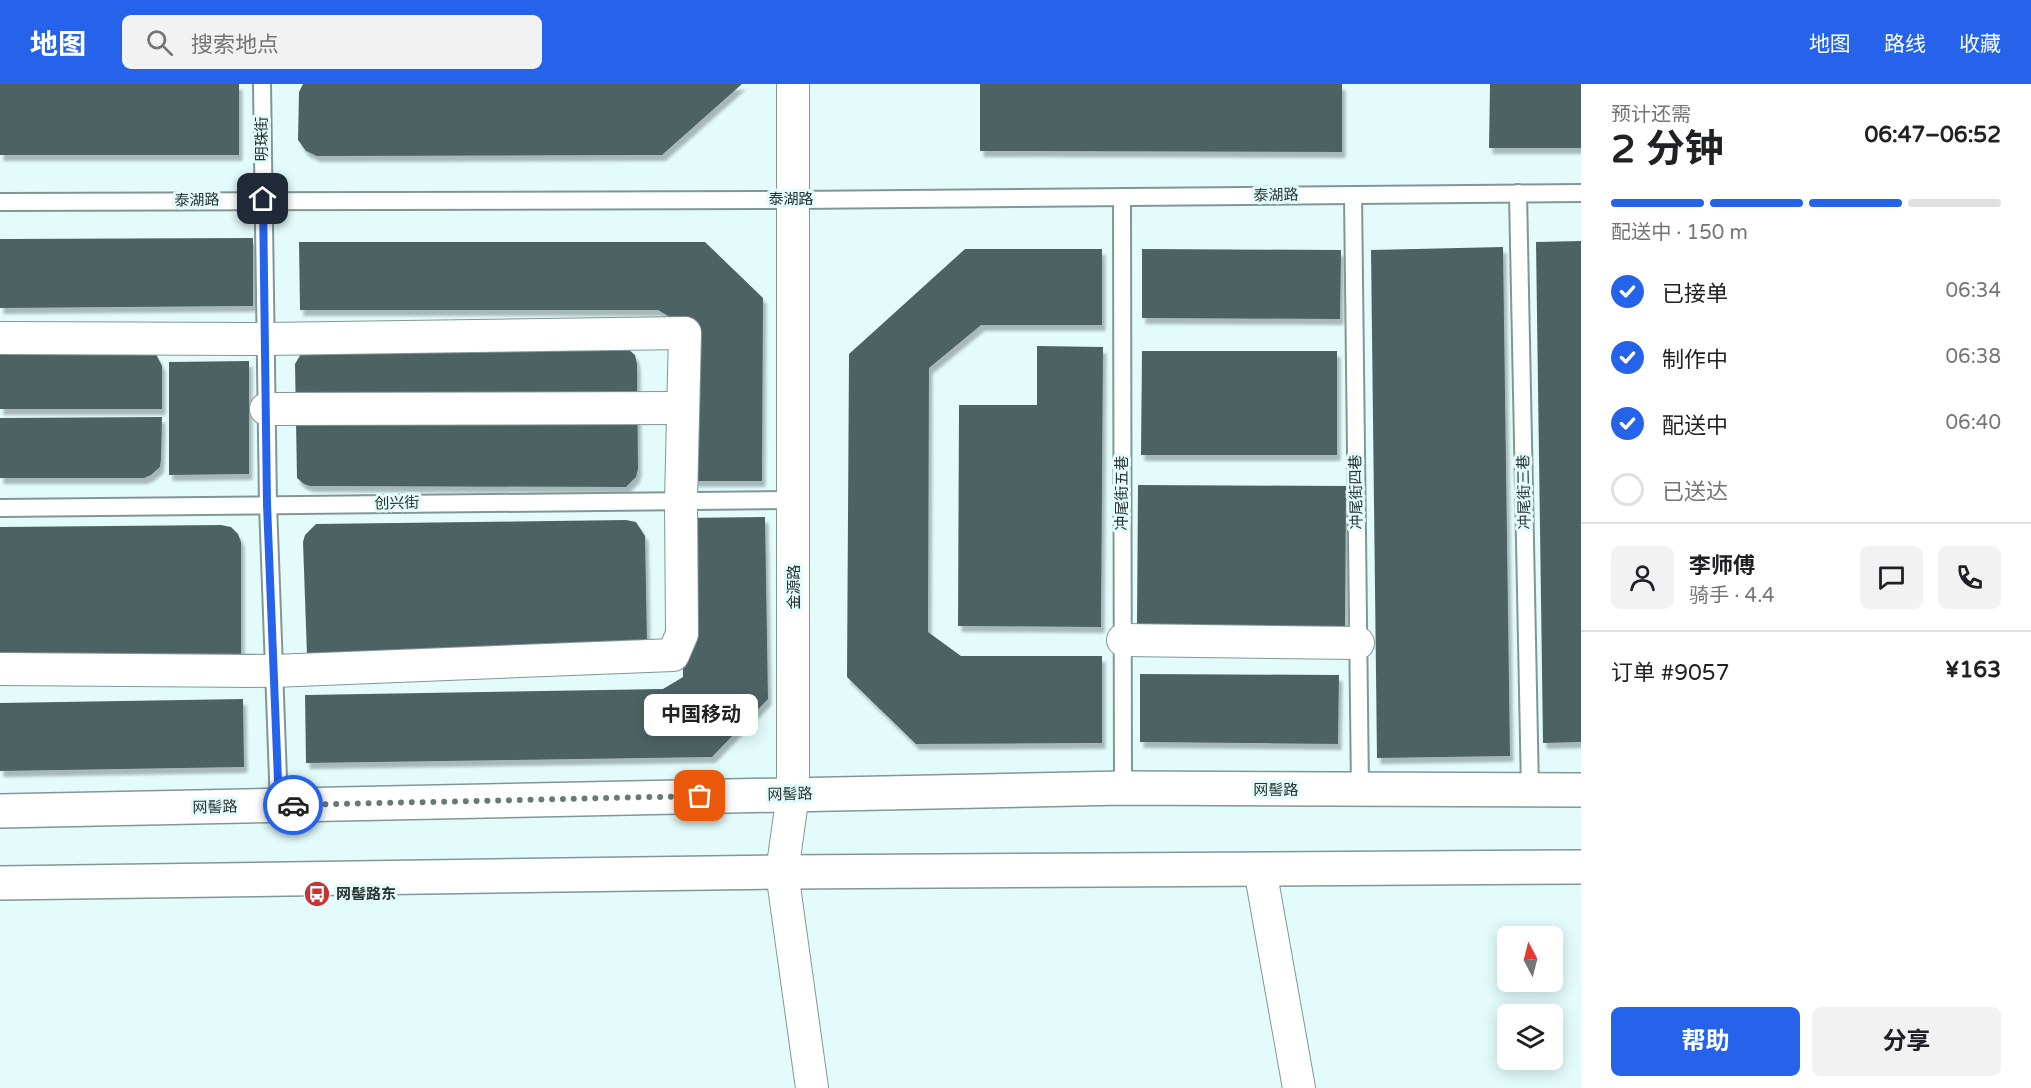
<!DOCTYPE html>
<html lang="zh">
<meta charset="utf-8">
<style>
:root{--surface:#fff;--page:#f2f2f2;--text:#202124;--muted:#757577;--line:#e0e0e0;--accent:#2563eb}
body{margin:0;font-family:"Varela Round","Noto Sans SC",sans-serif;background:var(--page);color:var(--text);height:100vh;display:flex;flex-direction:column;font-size:22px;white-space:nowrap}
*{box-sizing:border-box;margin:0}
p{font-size:20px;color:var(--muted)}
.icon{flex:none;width:33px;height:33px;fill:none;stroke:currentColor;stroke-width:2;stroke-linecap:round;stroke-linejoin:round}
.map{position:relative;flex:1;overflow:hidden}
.drawer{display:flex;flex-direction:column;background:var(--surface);width:450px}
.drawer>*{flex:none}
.needle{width:39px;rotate:353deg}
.tools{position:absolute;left:1497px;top:842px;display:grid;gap:12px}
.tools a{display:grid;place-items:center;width:66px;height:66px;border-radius:9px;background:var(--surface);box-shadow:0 3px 15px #0003;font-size:30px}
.pin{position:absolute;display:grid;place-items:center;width:51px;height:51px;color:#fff;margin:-26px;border-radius:12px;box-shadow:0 3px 9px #0006}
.courier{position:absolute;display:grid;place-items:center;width:60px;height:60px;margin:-30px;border:4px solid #2563eb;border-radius:50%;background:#fff;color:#222;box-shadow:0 2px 8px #0007}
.bubble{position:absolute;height:42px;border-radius:9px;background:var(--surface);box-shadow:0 3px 15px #0003;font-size:20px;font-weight:700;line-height:42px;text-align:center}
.summary em{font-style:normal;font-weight:700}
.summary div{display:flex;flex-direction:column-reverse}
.summary{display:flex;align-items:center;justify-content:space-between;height:102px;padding:0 30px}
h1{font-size:39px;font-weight:700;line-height:45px}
.bar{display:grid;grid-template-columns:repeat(4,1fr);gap:9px 6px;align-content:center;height:72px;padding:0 30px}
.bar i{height:8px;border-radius:4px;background:var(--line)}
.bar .selected{background:var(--accent)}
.bar p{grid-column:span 4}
.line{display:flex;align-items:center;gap:15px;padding:0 30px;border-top:2px solid var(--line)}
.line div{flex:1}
.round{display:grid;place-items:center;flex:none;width:63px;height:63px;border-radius:9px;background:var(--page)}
ol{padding:0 30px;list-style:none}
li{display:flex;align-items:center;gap:18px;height:66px}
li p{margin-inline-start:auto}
li .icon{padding:6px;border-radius:50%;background:var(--accent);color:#fff;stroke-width:4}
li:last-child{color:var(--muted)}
li i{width:33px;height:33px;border:3px solid var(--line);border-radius:50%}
.cta{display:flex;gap:12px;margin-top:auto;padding:12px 30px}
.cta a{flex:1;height:69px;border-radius:9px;background:var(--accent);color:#fff;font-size:24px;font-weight:700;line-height:69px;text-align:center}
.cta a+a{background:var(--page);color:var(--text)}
header{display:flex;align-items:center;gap:36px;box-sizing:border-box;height:84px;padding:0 30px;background:var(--accent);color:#fff}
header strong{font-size:28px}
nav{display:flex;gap:33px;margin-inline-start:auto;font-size:21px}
.search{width:420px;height:54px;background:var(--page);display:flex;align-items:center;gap:15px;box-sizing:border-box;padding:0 21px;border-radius:9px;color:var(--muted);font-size:22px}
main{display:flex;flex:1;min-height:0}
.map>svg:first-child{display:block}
.building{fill:#4e6464;filter:url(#shadow)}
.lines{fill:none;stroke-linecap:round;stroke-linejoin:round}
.lane-casing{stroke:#809796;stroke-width:20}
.street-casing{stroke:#809796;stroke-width:34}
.secondary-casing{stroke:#809796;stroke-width:36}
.lane{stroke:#fff;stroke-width:16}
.street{stroke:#fff;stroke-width:32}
.secondary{stroke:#fff;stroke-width:33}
.done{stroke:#697978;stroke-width:6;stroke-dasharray:0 10.8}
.route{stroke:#2563eb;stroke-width:8}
.labels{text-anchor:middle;stroke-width:6;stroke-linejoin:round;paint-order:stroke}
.street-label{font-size:15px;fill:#283231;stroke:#e3fcfb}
.poi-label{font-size:15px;font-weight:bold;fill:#283231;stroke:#e3fcfb;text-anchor:start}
</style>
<header>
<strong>地图</strong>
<div class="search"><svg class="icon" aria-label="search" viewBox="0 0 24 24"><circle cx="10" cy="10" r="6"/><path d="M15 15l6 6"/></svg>搜索地点</div>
<nav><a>地图</a><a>路线</a><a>收藏</a></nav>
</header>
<main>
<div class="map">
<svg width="1581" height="1004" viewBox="0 0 1581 1004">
<defs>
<filter id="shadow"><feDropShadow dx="3.5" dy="6" stdDeviation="1.5" flood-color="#0004"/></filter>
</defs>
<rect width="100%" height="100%" fill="#e3fcfb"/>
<g class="building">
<rect x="0" y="0" width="239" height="71"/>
<polygon points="303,0 742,0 662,71 317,72 306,67 298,56 299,8"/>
<polygon points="980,0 1342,0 1342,68 980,67"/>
<polygon points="1490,0 1581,0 1581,64 1489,64"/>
<polygon points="253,154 253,222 0,224 0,155"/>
<polygon points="1581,157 1581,658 1543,659 1536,158"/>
<polygon points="299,158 705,158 763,214 762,397 678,397 678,238 658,226 300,226"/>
<polygon points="1503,163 1510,672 1377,674 1371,166"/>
<polygon points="965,165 1102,165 1102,241 981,241 929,284 928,548 961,572 1102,572 1102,659 916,660 847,593 849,270"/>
<polygon points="1142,165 1341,166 1340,235 1142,234"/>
<polygon points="1037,262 1103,263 1101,543 958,542 959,321 1037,321"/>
<polygon points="0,265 156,270 162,282 162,325 0,325"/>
<polygon points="628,265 635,271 637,280 638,385 636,393 626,403 310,402 304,400 297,394 295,280 302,268"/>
<polygon points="1142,267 1337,267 1337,371 1141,371"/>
<polygon points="249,277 249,390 169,391 169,278"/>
<polygon points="162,333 161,375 160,383 151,391 144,394 0,394 0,334"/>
<polygon points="1138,401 1346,402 1345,543 1137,542"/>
<polygon points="765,433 768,615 712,673 306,679 305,611 663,605 683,593 681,434"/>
<polygon points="626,436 636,438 645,452 647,558 307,571 303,458 305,451 316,440"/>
<polygon points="221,441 231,443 238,450 241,458 241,571 0,584 0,443"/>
<polygon points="1140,590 1339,591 1338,660 1140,658"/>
<polygon points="243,615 244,683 0,687 0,619"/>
</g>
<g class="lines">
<g class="lane-casing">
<g id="lane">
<polyline points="262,0 268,420 279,722"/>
<polyline points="1518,109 1530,706"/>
<polyline points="1353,111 1360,706"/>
<polyline points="1122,113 1123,704"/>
<polyline points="0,118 794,116 1581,109"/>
<polyline points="0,424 794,416"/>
</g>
</g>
<g class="street-casing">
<g id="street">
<polyline points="793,0 793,710 782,788 812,1004"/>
<polyline points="0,254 265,255 685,249 681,416 682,550 673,571 273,587 0,585"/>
<polyline points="266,325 683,324"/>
<polyline points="1123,556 1358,559"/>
<polyline points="1260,785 1299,1004"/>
</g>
</g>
<g class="secondary-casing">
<g id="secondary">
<polyline points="0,727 1123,704 1581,706"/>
<polyline points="0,799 782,788 1581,783"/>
</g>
</g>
<use href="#lane" class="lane"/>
<use href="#street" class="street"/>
<use href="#secondary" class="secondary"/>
</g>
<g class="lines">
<polyline class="done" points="293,721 700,712"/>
<polyline class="route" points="263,115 267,420 279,722 293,721"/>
</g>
<defs>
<g id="bus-disc" transform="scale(1.35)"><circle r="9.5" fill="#c43536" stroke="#e3fcfb"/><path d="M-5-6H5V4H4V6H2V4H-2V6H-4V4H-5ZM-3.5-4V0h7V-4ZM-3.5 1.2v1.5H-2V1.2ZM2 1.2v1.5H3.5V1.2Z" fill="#fff"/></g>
</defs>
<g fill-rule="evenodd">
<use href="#bus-disc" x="317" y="810"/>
</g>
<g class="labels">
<g class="street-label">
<text transform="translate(262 55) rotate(-90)" y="5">明珠街</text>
<text transform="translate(1276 111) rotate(-1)" y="5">泰湖路</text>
<text x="791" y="120">泰湖路</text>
<text transform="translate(197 116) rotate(-1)" y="5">泰湖路</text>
<text transform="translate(1356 408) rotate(-91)" y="5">冲尾街四巷</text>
<text transform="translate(1524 408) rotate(-91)" y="5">冲尾街三巷</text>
<text transform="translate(1122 409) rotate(-90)" y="5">冲尾街五巷</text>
<text transform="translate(397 419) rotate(-1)" y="5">创兴街</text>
<text transform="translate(794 503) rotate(-90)" y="5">金源路</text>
<text x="1276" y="711">网髻路</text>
<text transform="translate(790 710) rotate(-1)" y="5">网髻路</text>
<text transform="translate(215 723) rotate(-1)" y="5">网髻路</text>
</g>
<g class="poi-label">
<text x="336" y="815">网髻路东</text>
</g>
</g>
</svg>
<div class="tools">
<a><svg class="needle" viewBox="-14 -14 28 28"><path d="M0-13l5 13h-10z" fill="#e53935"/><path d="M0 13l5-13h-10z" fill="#757577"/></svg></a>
<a><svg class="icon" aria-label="layers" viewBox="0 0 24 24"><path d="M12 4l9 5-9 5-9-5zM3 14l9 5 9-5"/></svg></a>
</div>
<div class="pin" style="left:700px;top:712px;background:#ea580c"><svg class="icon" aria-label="bag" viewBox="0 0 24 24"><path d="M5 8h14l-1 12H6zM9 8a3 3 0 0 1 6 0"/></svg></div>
<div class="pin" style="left:263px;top:115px;background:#1f2937"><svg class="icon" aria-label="home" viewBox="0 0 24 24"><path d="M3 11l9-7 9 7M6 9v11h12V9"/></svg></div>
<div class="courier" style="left:293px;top:721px"><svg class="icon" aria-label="car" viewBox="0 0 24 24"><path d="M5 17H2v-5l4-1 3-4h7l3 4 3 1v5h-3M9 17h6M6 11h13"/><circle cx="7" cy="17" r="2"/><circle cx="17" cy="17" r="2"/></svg></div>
<div class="bubble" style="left:644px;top:610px;width:114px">中国移动</div>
</div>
<section class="drawer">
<div class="summary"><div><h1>2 分钟</h1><p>预计还需</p></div><em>06:47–06:52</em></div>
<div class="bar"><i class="selected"></i><i class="selected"></i><i class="selected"></i><i></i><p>配送中 · 150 m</p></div>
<ol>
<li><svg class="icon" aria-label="check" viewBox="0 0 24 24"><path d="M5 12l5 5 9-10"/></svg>已接单<p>06:34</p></li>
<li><svg class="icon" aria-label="check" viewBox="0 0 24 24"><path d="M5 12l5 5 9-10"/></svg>制作中<p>06:38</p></li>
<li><svg class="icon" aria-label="check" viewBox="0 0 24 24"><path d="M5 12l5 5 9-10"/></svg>配送中<p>06:40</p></li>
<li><i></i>已送达</li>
</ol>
<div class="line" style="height:108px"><a class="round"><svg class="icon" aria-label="person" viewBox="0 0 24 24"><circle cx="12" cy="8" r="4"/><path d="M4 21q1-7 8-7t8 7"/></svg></a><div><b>李师傅</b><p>骑手 · 4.4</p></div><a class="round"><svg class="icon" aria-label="chat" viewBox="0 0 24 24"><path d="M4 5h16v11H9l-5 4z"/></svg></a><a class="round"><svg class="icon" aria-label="phone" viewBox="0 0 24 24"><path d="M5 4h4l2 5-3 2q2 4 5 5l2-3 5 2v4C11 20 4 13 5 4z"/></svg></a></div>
<div class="line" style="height:78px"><div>订单 #9057</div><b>¥163</b></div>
<div class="cta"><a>帮助</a><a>分享</a></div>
</section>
</main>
